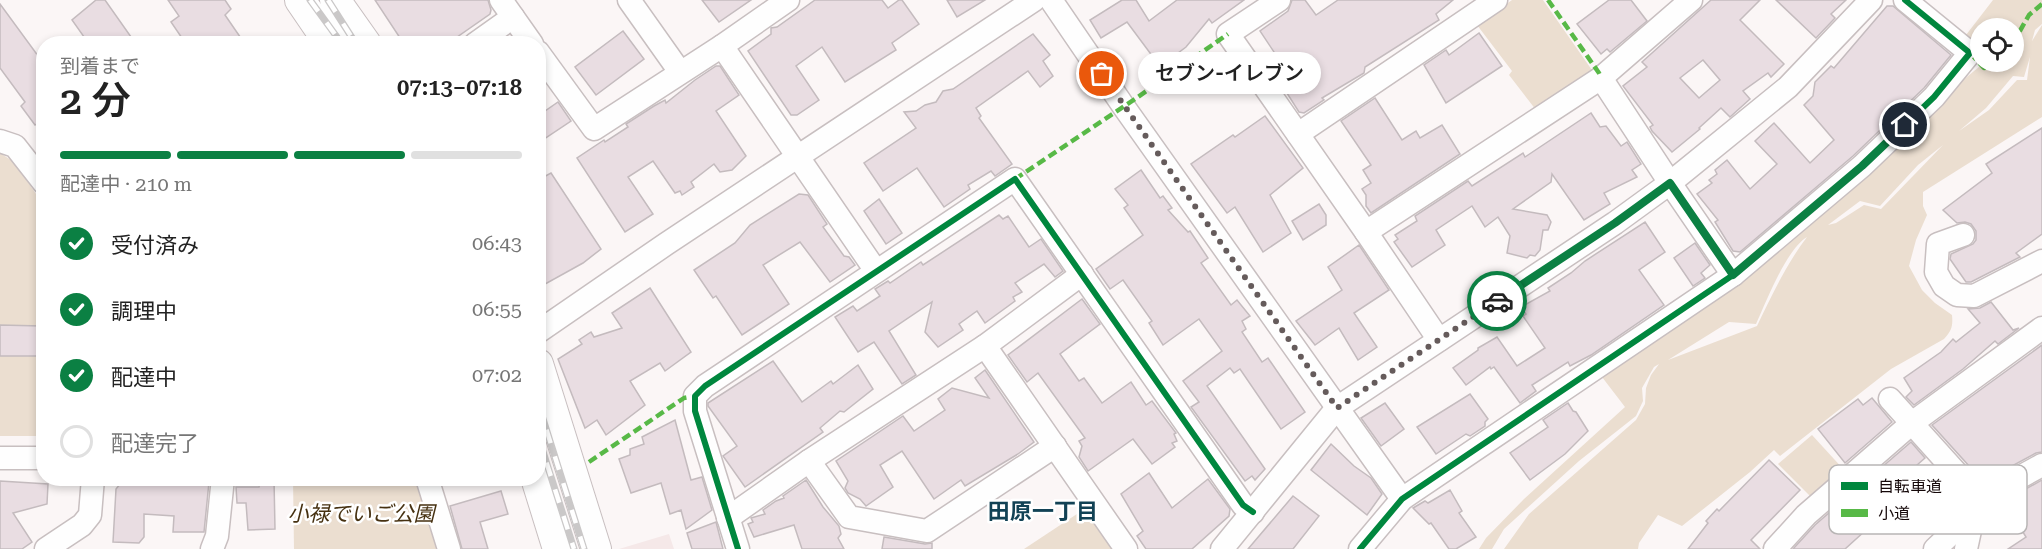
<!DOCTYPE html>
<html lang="ja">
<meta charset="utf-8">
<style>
:root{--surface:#fff;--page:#f2f2f2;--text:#222;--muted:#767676;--line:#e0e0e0;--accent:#0b8043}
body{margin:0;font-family:"Roboto Serif","Noto Sans JP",serif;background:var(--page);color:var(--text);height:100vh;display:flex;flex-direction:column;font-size:22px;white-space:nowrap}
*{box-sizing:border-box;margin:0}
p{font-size:20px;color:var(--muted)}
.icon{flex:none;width:33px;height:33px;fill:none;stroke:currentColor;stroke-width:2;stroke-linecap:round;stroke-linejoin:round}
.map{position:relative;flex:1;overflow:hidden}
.side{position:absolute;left:36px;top:36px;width:510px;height:450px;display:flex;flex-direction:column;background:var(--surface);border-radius:24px;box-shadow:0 3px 9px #0003}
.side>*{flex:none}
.buttons{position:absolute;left:1970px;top:18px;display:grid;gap:12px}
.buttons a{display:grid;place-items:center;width:54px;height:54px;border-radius:50%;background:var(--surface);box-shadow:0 3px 9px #0003;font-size:30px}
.pin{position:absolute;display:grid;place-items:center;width:51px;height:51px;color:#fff;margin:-26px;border:3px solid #fff;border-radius:50%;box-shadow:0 2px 6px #0007}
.courier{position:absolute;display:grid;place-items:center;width:60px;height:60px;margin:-30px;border:4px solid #0b8043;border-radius:50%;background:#fff;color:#222;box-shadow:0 2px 8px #0007}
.bubble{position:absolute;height:42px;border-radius:21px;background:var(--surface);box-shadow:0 3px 9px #0003;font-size:20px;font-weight:600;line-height:42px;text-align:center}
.headline em{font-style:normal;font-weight:600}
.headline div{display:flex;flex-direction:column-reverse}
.headline{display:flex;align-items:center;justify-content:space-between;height:102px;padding:0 24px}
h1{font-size:39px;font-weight:600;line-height:45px}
.bar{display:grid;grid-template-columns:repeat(4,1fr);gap:9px 6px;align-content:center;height:72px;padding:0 24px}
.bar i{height:8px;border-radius:4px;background:var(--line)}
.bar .selected{background:var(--accent)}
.bar p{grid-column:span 4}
ol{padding:0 24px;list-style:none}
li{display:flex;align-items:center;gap:18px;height:66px}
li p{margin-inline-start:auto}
li .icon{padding:6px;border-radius:50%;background:var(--accent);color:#fff;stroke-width:4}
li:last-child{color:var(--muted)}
li i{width:33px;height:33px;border:3px solid var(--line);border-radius:50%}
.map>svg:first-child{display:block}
.built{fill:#f5e8e8}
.green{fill:#ebded0;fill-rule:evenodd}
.building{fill:#e9dde2;stroke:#c4bbbe;stroke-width:1.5;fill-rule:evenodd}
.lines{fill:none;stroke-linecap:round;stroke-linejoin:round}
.minor-casing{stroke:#c8bfc0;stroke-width:25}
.major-casing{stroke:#c8bfc0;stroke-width:32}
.minor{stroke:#fefefe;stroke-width:22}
.major{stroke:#fefefe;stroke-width:30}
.rail-casing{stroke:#cac8c8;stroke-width:7}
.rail{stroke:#fff;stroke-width:4.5;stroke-dasharray:14;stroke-linecap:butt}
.quiet{stroke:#58b947;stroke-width:4.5;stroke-dasharray:9 4.5;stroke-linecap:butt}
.cycleway-casing{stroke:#fff;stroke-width:10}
.cycleway{stroke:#00873e;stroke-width:6}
.done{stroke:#655b5b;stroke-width:6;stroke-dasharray:0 10.8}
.route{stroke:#0b8043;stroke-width:8}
.labels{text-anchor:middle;stroke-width:5;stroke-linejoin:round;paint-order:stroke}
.park-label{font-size:21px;font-style:italic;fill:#463111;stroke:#fff}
.neighbourhood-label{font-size:22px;font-weight:bold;fill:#124255;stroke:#fff}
.key{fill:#fff;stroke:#b8b5b5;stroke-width:1.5}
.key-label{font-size:16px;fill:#140708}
</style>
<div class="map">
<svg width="2042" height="549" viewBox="0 0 2042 549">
<rect width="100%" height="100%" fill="#fbf6f6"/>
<polygon class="built" points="669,534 674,549 619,549"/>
<g class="green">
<polygon points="1512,0 1543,0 1594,73 1536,110 1509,75 1512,71 1477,25"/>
<path d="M1993,0h49v24l-7,6 -3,11 10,-16v92l-119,75v14l4,9 -11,25 -7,26 13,24 13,13 17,12c1,10 0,16 -8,24l-53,30 -111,87 -6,-6 -24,22 -68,54 -24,-11 -19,28 -1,6h-134l25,-35 107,-94 9,-16 1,-16 5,-13 8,-11 -5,3 -12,21 1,13 -7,15 -57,45 -75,68 -12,20h-13l7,-11 38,-39 101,-92 -23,-30 383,-315h28v-34h-33v28l-21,-12zM2030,57l-3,23h-10l-28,30 -30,21 27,-23 27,-32 11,1zM1943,145l-62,64 -17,-4 -28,18 -8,2 32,-24 20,5 38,-41zM1807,237c-20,26 -35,58 -50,89l-89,34 61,-38 27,2c11,-24 30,-74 51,-87z"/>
<polygon points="0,153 14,162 43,204 44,436 0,436"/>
<polygon points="1812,435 1845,471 1813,499 1778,464"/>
<polygon points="293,479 417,479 439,549 294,549"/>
<polygon points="1086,508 1115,549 1024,549"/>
</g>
<g class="building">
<polygon points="96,0 105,0 136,44 89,44 72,20"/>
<polygon points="168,0 225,0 231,9 225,15 245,44 197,44 193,38 184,41 171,22 179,16"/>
<polygon points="375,0 488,0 491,10 490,14 447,44 404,44"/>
<polygon points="702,0 751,0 719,22"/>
<polygon points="815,0 882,0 888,8 899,0 902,0 919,24 892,43 896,50 845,82 822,47 796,66 819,100 797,115 791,115 748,51 771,34 771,28 777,27"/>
<polygon points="947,0 985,0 957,17"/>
<polygon points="1122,0 1136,0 1149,21 1177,0 1244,0 1212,23 1209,19 1186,47 1166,62 1162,58 1156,61 1127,22 1101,38 1090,20"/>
<polygon points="1292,0 1305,0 1316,15 1338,0 1453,0 1436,14 1439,20 1365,67 1364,73 1322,98 1324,100 1304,113 1299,112 1278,79 1288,73 1260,31 1288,11"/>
<polygon points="1609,0 1631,0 1647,21 1610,52 1607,49 1601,54 1577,24"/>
<path d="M1711,0h49l-20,20 44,44 -13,13 -3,-4 -25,18 7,8 -20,18 -9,-9 -22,20 1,1 -28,23 -20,-21 -2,-4 3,-2 -30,-39 24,-19 -5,-5zM1703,60l17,20 -21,18 -19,-20z"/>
<polygon points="1776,0 1846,0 1831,14 1835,18 1816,38"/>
<polygon points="0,4 44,64 44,119 35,125 21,106 25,102 0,68"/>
<polygon points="1887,6 1893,6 1951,55 1924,88 1853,156 1740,252 1733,251 1715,222 1718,220 1697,194 1712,183 1709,180 1717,174 1715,170 1727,160 1750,189 1777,164 1755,141 1774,123 1810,163 1834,140 1804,105 1813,96 1815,82 1831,66 1834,68"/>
<polygon points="623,31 644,59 596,95 575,67"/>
<polygon points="1479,33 1502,66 1446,103 1424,65 1446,50 1449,55"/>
<polygon points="1033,34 1050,55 1043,61 1053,76 1040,87 1028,71 976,108 981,116 979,118 1012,164 995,176 991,171 968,185 970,189 944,207 917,168 883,191 864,163 916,128 904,112 916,111 925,105 936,102 943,91 953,89"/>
<polygon points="716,66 720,66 739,95 716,111 746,156 732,170 720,172 714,164 691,182 694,187 682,195 680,191 675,193 653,161 628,177 653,214 625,232 577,158 604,140 605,142 628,127 626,124 654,106 665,100 666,103 695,80"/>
<polygon points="1375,98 1402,140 1416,131 1420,138 1442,125 1460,154 1371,213 1366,206 1366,195 1362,189 1371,183 1363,170 1371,165 1341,121"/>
<polygon points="558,102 571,121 538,143 538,116"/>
<polygon points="1591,113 1600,127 1606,126 1621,146 1627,142 1641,164 1632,170 1637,177 1604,193 1610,204 1584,220 1552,174 1551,182 1513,209 1547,215 1551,222 1548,230 1543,230 1540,250 1535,256 1530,255 1527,258 1507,253 1510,236 1498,217 1485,227 1472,206 1436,230 1445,245 1412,267 1394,242 1398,239 1395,235 1417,221 1415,216 1468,181 1472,186 1523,153 1525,157"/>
<polygon points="1265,116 1303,168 1270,195 1291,233 1263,252 1235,207 1227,213 1191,164 1233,135 1235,137"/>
<polygon points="2042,128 2042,234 2016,253 2020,257 1971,282 1966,282 1950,259 1951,254 1973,244 1976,240 1976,231 1971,224 1965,222 1957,223 1943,210 1992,173 1986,164"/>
<polygon points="1141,170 1160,198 1163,196 1172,208 1168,210 1188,232 1190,231 1208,258 1201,263 1231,305 1237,300 1250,316 1242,321 1246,329 1242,332 1262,362 1268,358 1305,412 1281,429 1240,369 1234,373 1230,368 1207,386 1265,469 1255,480 1252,476 1245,481 1191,407 1199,402 1183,381 1222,351 1199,319 1163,345 1149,323 1152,321 1123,280 1110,289 1096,269 1143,235 1124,208 1128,205 1115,189"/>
<polygon points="551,173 601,249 583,263 538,288 538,180"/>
<polygon points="799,194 808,195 827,224 823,227 844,256 849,257 855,265 830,282 800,242 763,265 789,304 742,335 716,296 713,298 694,270 735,243 750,225"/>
<polygon points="879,199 902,233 886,244 864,211"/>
<polygon points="1319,204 1326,215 1326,225 1303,240 1292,221"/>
<polygon points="999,215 1003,219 1008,216 1029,247 1041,239 1063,271 1055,277 1044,264 1015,283 1022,292 1013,297 1015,301 985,323 977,311 959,324 963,330 938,347 925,332 932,302 889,331 916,375 902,384 874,342 858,352 835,317 853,306 857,311 880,296 875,289 888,281 890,283 921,262 923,265"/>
<polygon points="1645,222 1665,252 1639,270 1664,305 1591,355 1570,366 1568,362 1532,385 1536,391 1520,403 1494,367 1491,369 1490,367 1466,385 1453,368 1478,350 1478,348 1497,337 1517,366 1545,348 1523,316 1526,314 1521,307 1550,291 1548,288 1571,273 1585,261"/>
<polygon points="1695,243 1710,265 1701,273 1705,278 1693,286 1674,258"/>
<polygon points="1359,245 1389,290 1354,313 1377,347 1358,360 1339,328 1315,345 1296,321 1342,290 1328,267"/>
<polygon points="650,288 691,352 665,371 660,363 630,381 645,405 606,435 597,420 585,428 558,359 582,344 579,340 591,332 594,337 622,328 612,313"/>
<polygon points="1082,299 1100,324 1060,354 1079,381 1084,378 1102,403 1131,382 1146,405 1152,401 1176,433 1174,434 1177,441 1172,443 1175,447 1152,464 1133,439 1088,471 1079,457 1082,446 1079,441 1085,438 1038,373 1027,382 1008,355"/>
<polygon points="1991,302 2013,330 2019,328 1998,344 1995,341 1963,369 1914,405 1906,397 1912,391 1904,378 1941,352 1953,339 1956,342 1980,323 1968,309 1980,308"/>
<polygon points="0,325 41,326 40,356 0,356"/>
<polygon points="2042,345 2042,452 2036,453 1988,479 1980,478 1932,425"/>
<polygon points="773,361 802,402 831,381 833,384 858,365 873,389 844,412 840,411 820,428 823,432 745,487 723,456 737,446 708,406 708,403"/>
<polygon points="985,370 1034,442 1018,454 965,486 961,480 934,499 902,451 880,465 893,487 866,506 860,499 848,493 845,488 848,481 836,461 903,416 914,431 945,410 938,399 952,388 989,398 975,378"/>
<polygon points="1470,394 1488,419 1485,422 1485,426 1470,436 1466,434 1436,454 1417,427"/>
<polygon points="1872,398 1892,422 1845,463 1818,429 1858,399 1863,405"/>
<polygon points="1385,403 1404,429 1381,446 1361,418"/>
<polygon points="1568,403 1573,411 1576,412 1588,431 1565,454 1530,480 1510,453 1548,427 1543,420"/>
<polygon points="675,420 691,480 702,477 712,510 686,529 681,510 670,514 661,483 631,493 619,459 630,455 630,449 644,444 642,437"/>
<polygon points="1911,442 1925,458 1892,487 1890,485 1855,517 1866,530 1845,549 1793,549 1815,525"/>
<polygon points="1331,444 1354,466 1371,478 1382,494 1367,515 1311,470"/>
<polygon points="1769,460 1800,490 1751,540 1760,549 1688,549 1708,523 1706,521 1717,509 1719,511"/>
<polygon points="1149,473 1172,508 1208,479 1230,509 1229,516 1192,549 1146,549 1137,536 1143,531 1121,494"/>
<polygon points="175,480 209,482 204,532 173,532 174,516 144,514 144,537 139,543 113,542 116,489 120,484 175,483"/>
<polygon points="260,480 274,480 275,529 248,530 246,503 237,503 236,487 259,487"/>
<polygon points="806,480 823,507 839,526 841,534 838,538 844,549 802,549 794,525 754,537 748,524 753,522 751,518 765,514 763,510 776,501 784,498 783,496"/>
<polygon points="2042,480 2042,549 2008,549 2026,537 2004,501"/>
<polygon points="0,481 48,484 47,504 13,513 32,542 22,549 0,549"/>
<polygon points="1450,490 1462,511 1459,513 1476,537 1456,549 1449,549 1431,523 1429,524 1413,508 1425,501 1428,503"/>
<polygon points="501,491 508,514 480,522 488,549 462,549 450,506"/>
<polygon points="1293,496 1319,516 1293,549 1248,549"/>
<polygon points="716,522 723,549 692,549 687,533"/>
<polygon points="884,537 925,544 932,543 932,549 882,549"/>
</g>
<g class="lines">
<g class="minor-casing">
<g id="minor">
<polyline points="501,0 532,44"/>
<polyline points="629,0 680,72"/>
<polyline points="1051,0 1124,107 1402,499"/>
<polyline points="1279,0 1228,34 1366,232 1439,340"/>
<polyline points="475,44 513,17"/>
<polyline points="722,46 876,271"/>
<polyline points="538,52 594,129 722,46 788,0"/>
<polyline points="1601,78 1670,183 1733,275"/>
<polyline points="1298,134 1496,0"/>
<polyline points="0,141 15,146 44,183"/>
<polyline points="1366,232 1601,78 1691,0"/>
<polyline points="1963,235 1938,244 1936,272 1944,286 1957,295 1974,296 2042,261"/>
<polyline points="538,332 666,244 1034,0"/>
<polyline points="985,346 1126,549"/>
<polyline points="1890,399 1980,499"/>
<polyline points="0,458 44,458"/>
<polyline points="809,461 849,517 927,531 1055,446"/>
<polyline points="427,478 449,549"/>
<polyline points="728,518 809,461 985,346 1082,274"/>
<polyline points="46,549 82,525 90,515 93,478"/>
<polyline points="212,549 217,536 223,478"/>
<polyline points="738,549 695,411 695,396 705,386 1015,179 1243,505 1253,512"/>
<polyline points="1222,549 1337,408 1615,223 1670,183 1788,87 1871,0"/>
<polyline points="1360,549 1402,499 1733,275 1862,166 1934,97 1970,53 1905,0"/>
<polyline points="1775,549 1806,515 1912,423 2042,328"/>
<polyline points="1935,549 1974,512 1980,499 2042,465"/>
<polyline points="1966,549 1974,512"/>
</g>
</g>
<g class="major-casing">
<g id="major">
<polyline points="300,0 330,44"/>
<polyline points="335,0 366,44"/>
<polyline points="538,364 596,549"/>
<polyline points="536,478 558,549"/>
</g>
</g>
<use href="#minor" class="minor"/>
<use href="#major" class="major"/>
<g class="rail-casing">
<g id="rail">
<polyline points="310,0 342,44"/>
<polyline points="328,0 356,44"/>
<polyline points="538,403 584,549"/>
<polyline points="538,436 574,549"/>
</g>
</g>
<use href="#rail" class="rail"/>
<g class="quiet">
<polyline points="1548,0 1599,73 1601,78"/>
<polyline points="2013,43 2029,15 2042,4"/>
<polyline points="1970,53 1984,68 1996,67 2000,62"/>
<polyline points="1015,179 1135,99 1228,34"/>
<polyline points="589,462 684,398 695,396"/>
</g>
<g class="cycleway-casing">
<g id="cycleway">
<polyline points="738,549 695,411 695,396 705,386 1015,179 1243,505 1253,512"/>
<polyline points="1360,549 1402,499 1733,275 1862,166 1934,97 1970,53 1905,0"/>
</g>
</g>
<use href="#cycleway" class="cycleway"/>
</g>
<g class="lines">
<polyline class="done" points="1102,74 1337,408 1497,301"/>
<polyline class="route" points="1497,301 1615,223 1670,183 1733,275 1862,166 1905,125"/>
</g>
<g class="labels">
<g class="park-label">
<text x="361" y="521">小禄でいご公園</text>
</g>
<g class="neighbourhood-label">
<text x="1043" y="519">田原一丁目</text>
</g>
</g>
<rect x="1829" y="465" width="198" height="69" rx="9" class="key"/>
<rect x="1841" y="482" width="27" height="8" fill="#00873e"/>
<rect x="1841" y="509" width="27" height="8" fill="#58b947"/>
<g class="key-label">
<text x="1878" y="492">自転車道</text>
<text x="1878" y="519">小道</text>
</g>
</svg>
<div class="buttons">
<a><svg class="icon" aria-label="locate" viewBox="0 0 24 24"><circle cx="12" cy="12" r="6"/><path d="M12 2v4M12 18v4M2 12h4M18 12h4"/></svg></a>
</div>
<div class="pin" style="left:1102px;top:74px;background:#ea580c"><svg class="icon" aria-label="bag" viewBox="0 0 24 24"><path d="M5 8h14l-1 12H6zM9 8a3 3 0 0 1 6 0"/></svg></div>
<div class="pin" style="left:1905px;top:125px;background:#1f2937"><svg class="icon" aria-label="home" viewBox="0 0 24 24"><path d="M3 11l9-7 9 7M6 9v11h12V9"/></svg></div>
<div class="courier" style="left:1497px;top:301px"><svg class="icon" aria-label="car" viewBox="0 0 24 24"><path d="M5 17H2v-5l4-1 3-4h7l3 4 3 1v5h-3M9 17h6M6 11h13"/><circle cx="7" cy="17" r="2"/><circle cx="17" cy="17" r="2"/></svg></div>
<div class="bubble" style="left:1138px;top:52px;width:183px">セブン-イレブン</div>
<section class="side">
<div class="headline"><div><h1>2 分</h1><p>到着まで</p></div><em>07:13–07:18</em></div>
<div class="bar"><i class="selected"></i><i class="selected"></i><i class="selected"></i><i></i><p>配達中 · 210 m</p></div>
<ol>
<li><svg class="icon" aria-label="check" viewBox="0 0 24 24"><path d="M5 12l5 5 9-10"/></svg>受付済み<p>06:43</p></li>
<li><svg class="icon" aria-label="check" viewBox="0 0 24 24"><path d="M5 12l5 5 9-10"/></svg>調理中<p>06:55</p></li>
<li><svg class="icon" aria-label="check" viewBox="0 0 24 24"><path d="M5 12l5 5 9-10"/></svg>配達中<p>07:02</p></li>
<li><i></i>配達完了</li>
</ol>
</section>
</div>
